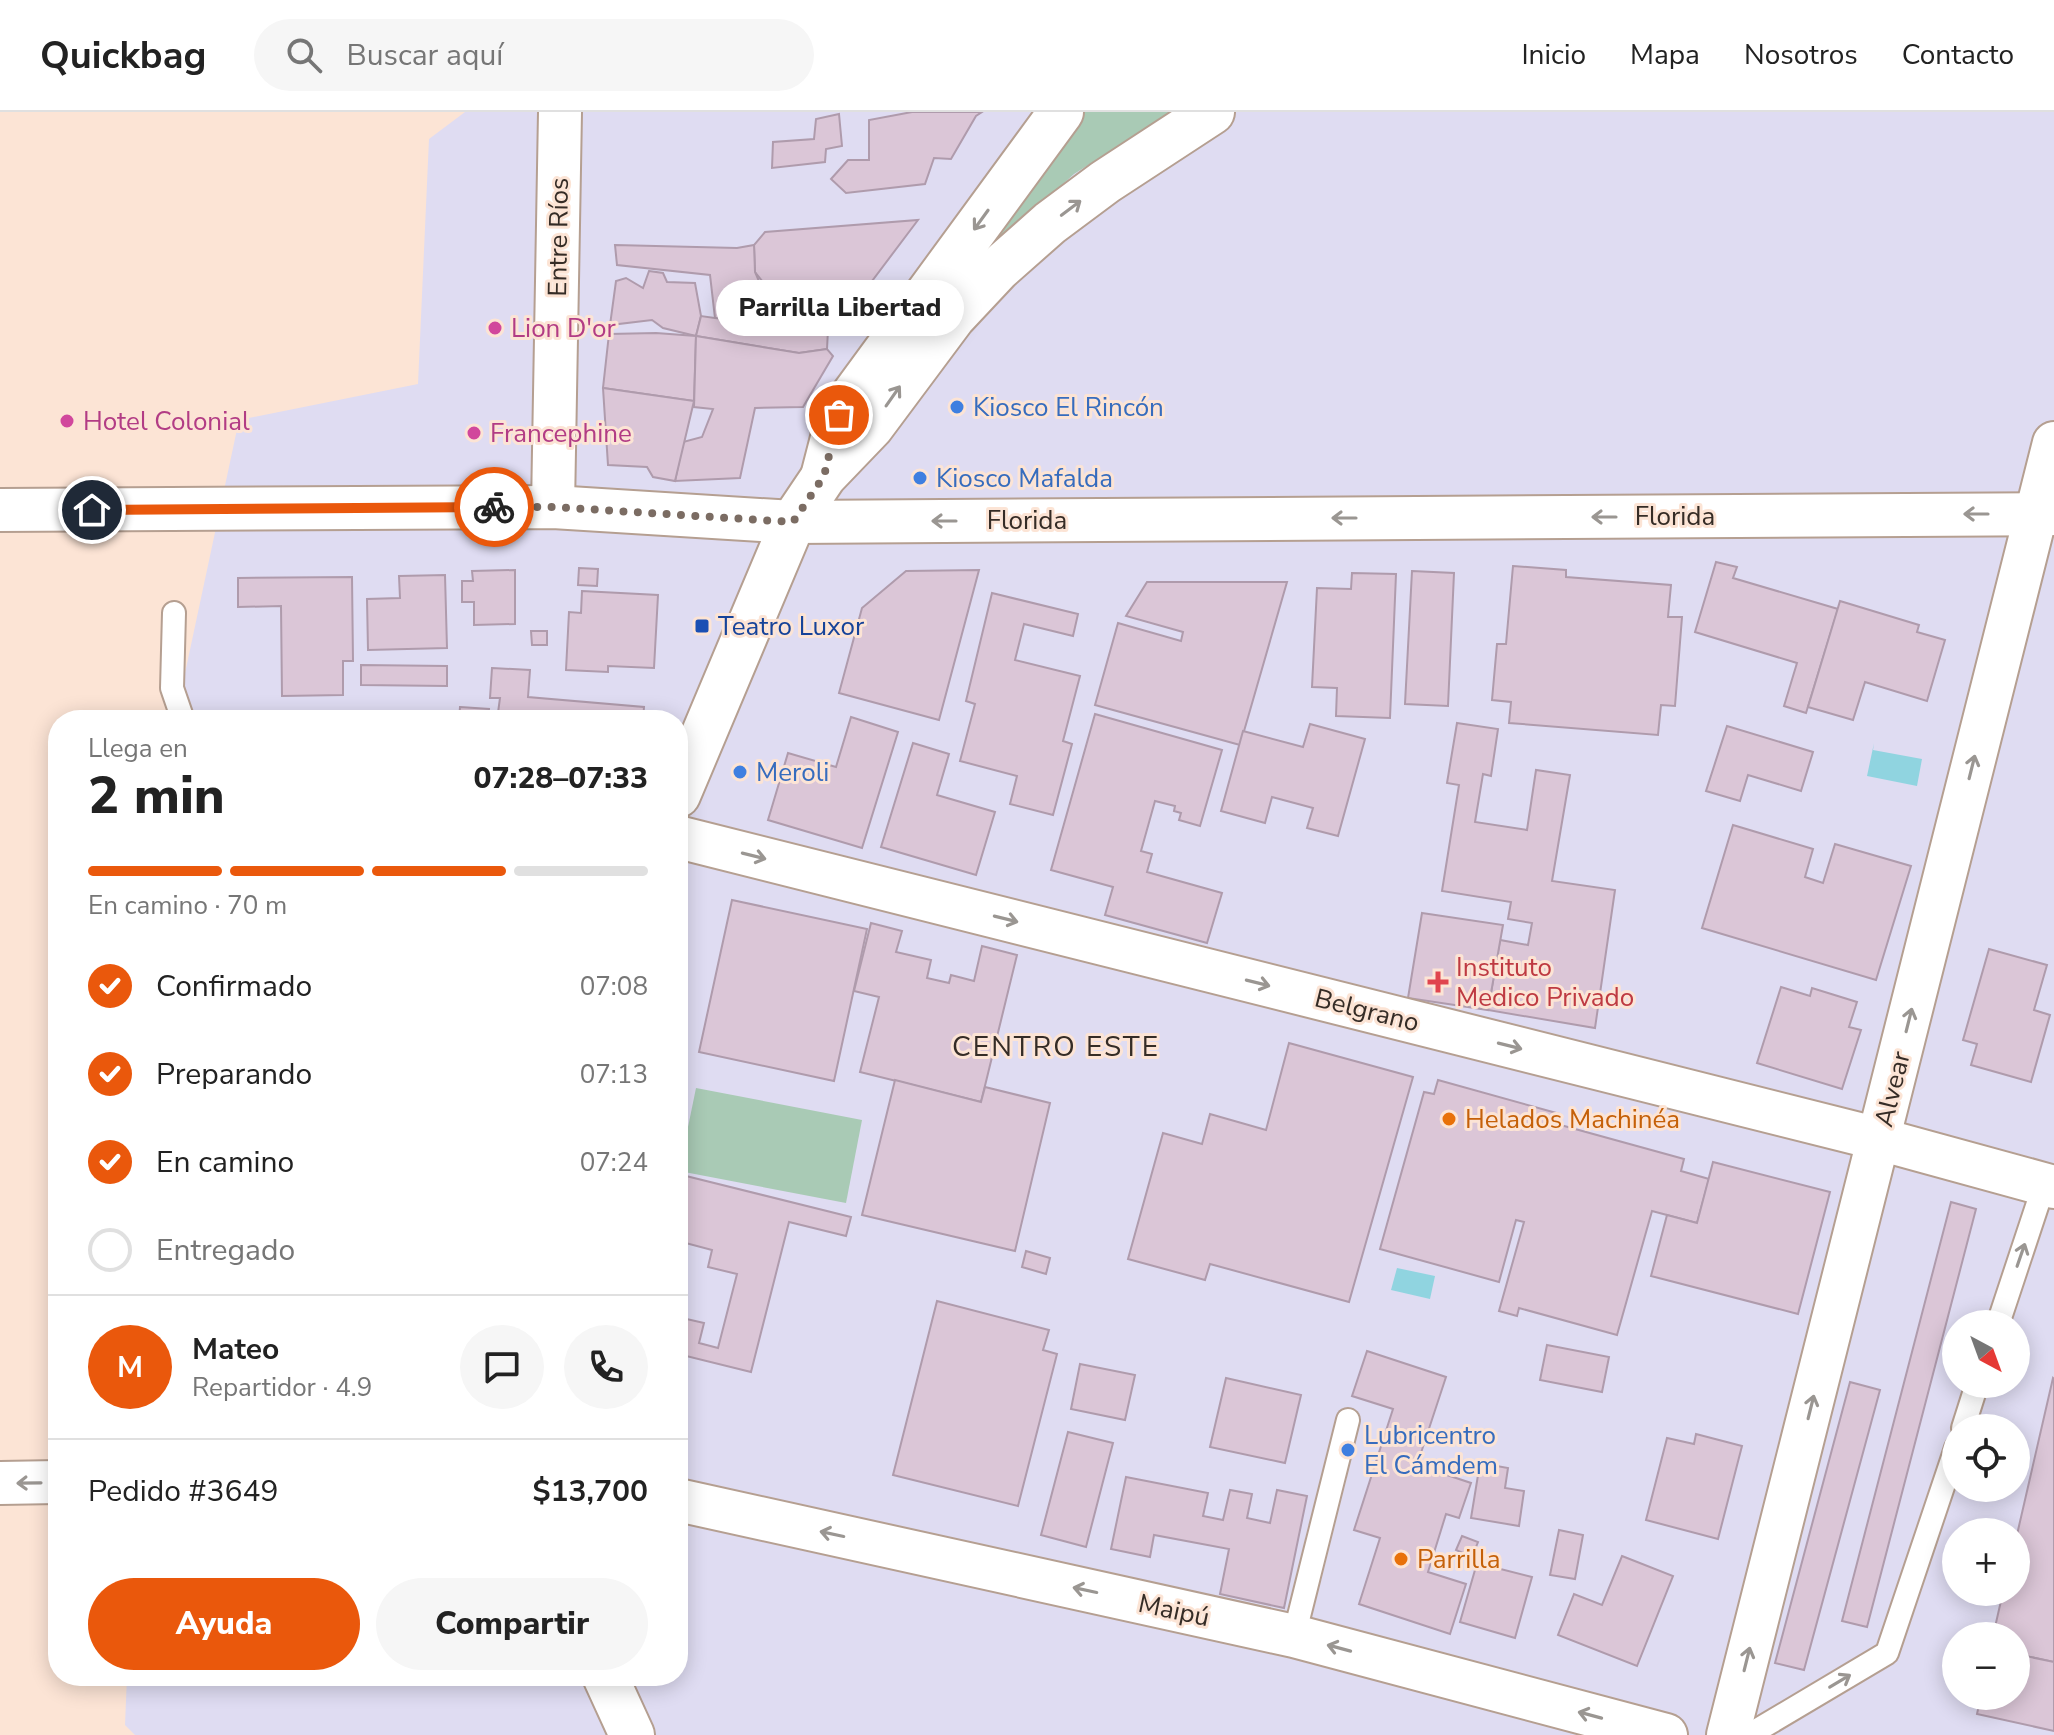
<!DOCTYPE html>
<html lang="es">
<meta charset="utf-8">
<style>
:root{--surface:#fff;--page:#f6f6f6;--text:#222;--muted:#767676;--line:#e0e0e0;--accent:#ea580c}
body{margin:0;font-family:"Nunito Sans",sans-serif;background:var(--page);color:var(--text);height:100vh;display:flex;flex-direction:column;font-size:30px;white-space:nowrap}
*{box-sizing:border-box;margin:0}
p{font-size:26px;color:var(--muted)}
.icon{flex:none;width:44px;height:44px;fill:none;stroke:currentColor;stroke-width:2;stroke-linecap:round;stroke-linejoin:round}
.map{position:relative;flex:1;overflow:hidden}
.details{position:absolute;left:48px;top:598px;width:640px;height:976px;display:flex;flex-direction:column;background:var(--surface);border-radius:32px;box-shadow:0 4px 20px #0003}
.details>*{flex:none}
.needle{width:52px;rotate:139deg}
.controls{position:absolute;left:1942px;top:1198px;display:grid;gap:16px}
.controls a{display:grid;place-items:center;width:88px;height:88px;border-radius:50%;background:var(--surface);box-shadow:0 4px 20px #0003;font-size:40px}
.pin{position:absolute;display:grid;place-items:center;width:68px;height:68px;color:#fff;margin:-34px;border:4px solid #fff;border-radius:50%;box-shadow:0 2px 8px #0007}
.courier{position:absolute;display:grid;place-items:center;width:80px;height:80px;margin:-40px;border:6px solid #ea580c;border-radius:50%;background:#fff;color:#222;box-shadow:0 2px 10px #0007}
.bubble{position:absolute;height:56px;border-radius:28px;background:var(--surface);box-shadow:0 4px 20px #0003;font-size:26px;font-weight:800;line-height:56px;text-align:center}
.summary em{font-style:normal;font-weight:800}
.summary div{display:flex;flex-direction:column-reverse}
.summary{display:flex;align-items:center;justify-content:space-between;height:136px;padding:0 40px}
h1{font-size:52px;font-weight:800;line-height:60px}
.bar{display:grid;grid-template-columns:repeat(4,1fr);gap:12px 8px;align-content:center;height:96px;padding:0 40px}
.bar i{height:10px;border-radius:6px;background:var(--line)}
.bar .current{background:var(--accent)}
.bar p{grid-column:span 4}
.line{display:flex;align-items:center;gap:20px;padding:0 40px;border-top:2px solid var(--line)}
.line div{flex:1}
.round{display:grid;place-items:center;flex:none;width:84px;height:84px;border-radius:42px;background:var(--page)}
ol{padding:0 40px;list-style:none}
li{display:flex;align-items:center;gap:24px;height:88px}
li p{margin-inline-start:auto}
li .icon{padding:8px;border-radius:50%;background:var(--accent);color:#fff;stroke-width:4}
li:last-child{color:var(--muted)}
li i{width:44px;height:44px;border:4px solid var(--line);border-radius:50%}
.primary-button{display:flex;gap:16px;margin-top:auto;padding:16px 40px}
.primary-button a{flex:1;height:92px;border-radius:48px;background:var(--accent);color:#fff;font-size:32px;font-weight:800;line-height:92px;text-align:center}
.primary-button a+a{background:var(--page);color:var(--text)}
header{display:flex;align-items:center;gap:48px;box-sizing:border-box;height:112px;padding:0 40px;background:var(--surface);border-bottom:2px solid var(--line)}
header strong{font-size:38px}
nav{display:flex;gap:44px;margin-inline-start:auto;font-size:28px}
.search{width:560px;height:72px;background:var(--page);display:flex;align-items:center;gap:20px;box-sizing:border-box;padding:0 28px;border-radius:44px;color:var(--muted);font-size:30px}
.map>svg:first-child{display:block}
.commercial{fill:#dfdcf2;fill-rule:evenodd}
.green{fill:#a9cab5}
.water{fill:#90d4e0}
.building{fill:#dbc6d7;stroke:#af9bac;stroke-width:2}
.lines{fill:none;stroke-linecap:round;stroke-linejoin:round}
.lane-casing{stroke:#b59f91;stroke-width:26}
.street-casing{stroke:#b59f91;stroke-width:46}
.primary-casing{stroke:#b59f91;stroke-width:48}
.lane{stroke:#fff;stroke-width:22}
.street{stroke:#fff;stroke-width:42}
.primary{stroke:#fff;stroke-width:44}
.oneway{stroke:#9a9692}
.done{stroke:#7b6c63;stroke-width:8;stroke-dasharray:0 14.4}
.route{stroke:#ea580c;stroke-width:10}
.hotel-dot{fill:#d1479c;stroke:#fce4d5;stroke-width:3}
.shop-dot{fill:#3f7fe0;stroke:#fce4d5;stroke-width:3}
.transit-dot{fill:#1a4fb4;stroke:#fce4d5;stroke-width:3}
.health-dot{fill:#e0444e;stroke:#fce4d5;stroke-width:3}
.food-dot{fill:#e8710a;stroke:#fce4d5;stroke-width:3}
.labels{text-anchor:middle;stroke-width:6;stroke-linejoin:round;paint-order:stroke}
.street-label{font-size:26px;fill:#352c26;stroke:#fce4d5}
.hotel-label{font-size:26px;fill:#b23c85;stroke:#fce4d5;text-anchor:start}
.shop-label{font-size:26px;fill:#366cbe;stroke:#fce4d5;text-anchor:start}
.transit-label{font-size:26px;fill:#164399;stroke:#fce4d5;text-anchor:start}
.health-label{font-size:26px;fill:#be3a42;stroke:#fce4d5;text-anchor:start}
.food-label{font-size:26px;fill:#c56008;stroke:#fce4d5;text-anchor:start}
.neighbourhood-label{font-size:28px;letter-spacing:2px;fill:#352c26;stroke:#fce4d5}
</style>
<header>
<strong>Quickbag</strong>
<div class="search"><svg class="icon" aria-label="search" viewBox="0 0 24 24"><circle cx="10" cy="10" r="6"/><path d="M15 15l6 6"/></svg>Buscar aquí</div>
<nav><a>Inicio</a><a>Mapa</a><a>Nosotros</a><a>Contacto</a></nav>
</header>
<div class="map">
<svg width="2054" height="1623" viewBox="0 0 2054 1623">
<rect width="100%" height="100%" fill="#fce4d5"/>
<path class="commercial" d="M465,0h1589v1623h-1919l-10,-10 2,-49h551v-956h-503l64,-300 179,-36 11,-245zM1956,1212h60v60h-60zM1956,1316h60v60h-60zM1956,1420h60v60h-60zM1956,1524h60v60h-60z"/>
<g class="green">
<polygon points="1083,0 1172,0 1074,62 1004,126 992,127 994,116"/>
<polygon points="696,976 862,1008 846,1091 679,1059"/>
</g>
<g class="water">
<polygon points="1874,631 1873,638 1922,647 1917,674 1867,664"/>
<polygon points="1397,1156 1435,1164 1430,1187 1391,1178"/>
</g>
<g class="building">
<polygon points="912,0 982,0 976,4 951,47 934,46 925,72 846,81 831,67 848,48 869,48 869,8"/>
<polygon points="839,2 842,34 826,37 825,50 772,56 773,30 814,27 816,7"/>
<polygon points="918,108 866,177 830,179 763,170 755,160 754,133 765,120"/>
<polygon points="615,133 737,136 754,133 755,160 762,176 758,212 715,206 710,163 617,153"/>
<polygon points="649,159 663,161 667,170 695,171 701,204 696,224 663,216 652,208 610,213 616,169 626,166 643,176"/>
<polygon points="763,170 830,179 827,237 799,241 696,224 701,204 758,212"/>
<polygon points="656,221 696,224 694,289 603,276 609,222"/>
<polygon points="696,224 799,241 827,237 833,244 803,295 755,296 740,366 675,369 683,330 702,325 713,297 694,295"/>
<polygon points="603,276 694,289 675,369 653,365 647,355 608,353"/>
<polygon points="1716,450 1737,455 1733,466 1838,497 1806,601 1784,594 1797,551 1695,520"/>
<polygon points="1513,454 1566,458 1566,465 1671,473 1668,505 1682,505 1675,594 1661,593 1658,623 1509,611 1511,590 1492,588 1497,532 1506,532"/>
<polygon points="579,456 598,457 597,474 578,473"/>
<polygon points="515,458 515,512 474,513 474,490 462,490 462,469 473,469 472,459"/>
<polygon points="979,458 939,608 839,581 862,496 906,459"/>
<polygon points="1412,459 1454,461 1448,594 1405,592"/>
<polygon points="1352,461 1396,462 1390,606 1336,604 1337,576 1312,575 1317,476 1351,477"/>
<polygon points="445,463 447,536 368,538 367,487 400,486 399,464"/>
<polygon points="352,465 353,549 343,549 343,583 282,584 281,494 238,495 238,466"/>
<polygon points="1147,470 1287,470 1240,633 1095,593 1118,511 1181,529 1183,520 1126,504"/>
<polygon points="582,479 658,483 654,556 608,554 608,560 566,558 569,500 581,501"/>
<polygon points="992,481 1078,502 1073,524 1024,512 1015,548 1080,564 1063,629 1072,632 1053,703 1010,692 1017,664 960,649 975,592 966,589"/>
<polygon points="1840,489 1919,513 1917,520 1945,528 1927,589 1865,570 1853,608 1808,595"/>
<polygon points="531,519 547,519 547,533 532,533"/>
<polygon points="361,553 447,554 447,574 361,573"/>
<polygon points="492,556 530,558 528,585 644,595 643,608 497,608 500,586 490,586"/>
<polygon points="460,595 489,597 488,608 459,608"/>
<polygon points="1095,602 1222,638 1200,714 1179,708 1181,701 1174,699 1175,694 1155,689 1141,739 1152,742 1147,760 1222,781 1207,831 1105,803 1113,775 1051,758"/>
<polygon points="851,605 898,620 862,736 768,708 788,641 836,655"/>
<polygon points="1457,611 1498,617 1491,664 1483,662 1475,710 1527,718 1536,658 1570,663 1552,769 1615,778 1595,916 1488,898 1500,828 1528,833 1532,811 1508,807 1511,790 1442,779 1459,673 1447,671"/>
<polygon points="1310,612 1365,627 1338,724 1307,716 1313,696 1272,685 1265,711 1221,699 1243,619 1303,635"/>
<polygon points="1727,614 1813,640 1801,679 1748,663 1740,689 1706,679"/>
<polygon points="913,631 949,642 937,683 995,700 976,763 881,735"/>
<polygon points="1733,713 1813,737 1805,765 1823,771 1835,732 1911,754 1876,868 1702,816"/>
<polygon points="732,788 867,817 834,969 699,940"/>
<polygon points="1422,801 1503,813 1488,898 1408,886"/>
<polygon points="871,811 902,819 896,840 931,848 927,866 949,871 951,863 974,869 982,834 1017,843 981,990 860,960 879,885 854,879"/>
<polygon points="1989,837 2047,853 2034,898 2050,903 2031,970 1971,953 1977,932 1963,928"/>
<polygon points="1781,875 1810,884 1812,876 1857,890 1849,915 1861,918 1842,977 1757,951"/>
<polygon points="1289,931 1413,965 1349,1190 1210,1152 1205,1168 1128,1147 1163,1021 1202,1032 1210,1002 1266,1018"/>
<polygon points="895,968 981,990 985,975 1050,991 1015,1139 862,1103"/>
<polygon points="1438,968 1560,1002 1557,1012 1684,1047 1681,1059 1709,1067 1697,1111 1652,1099 1617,1223 1519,1196 1517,1204 1499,1199 1524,1110 1516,1108 1499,1170 1380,1137 1424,980 1434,982"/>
<polygon points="1713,1050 1830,1080 1798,1202 1651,1164 1667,1103 1697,1111"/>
<polygon points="678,1062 851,1105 846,1124 789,1110 751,1260 678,1242 678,1205 704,1211 699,1231 718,1236 737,1162 708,1155 712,1138 678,1129"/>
<polygon points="1951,1090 1976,1097 1867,1515 1842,1509"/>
<polygon points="1026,1139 1050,1146 1046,1162 1022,1155"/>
<polygon points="937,1189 1049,1218 1043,1238 1057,1242 1018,1394 893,1363"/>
<polygon points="1547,1233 1609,1245 1602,1280 1540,1268"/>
<polygon points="1367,1239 1446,1265 1417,1353 1471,1371 1459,1406 1446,1402 1428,1460 1466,1472 1450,1522 1359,1492 1380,1426 1354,1418 1393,1297 1352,1284"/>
<polygon points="1080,1252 1135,1263 1125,1308 1071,1297"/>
<polygon points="1226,1266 1301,1283 1285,1351 1210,1335"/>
<polygon points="2053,1266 2054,1267 2054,1550 2016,1542 2016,1524 1993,1524 2003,1480 2016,1480 2016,1427"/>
<polygon points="1850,1270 1880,1278 1804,1558 1775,1551"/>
<polygon points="1068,1320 1113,1331 1086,1435 1041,1423"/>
<polygon points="1696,1322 1742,1334 1718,1427 1646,1408 1667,1326 1694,1332"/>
<polygon points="1480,1351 1508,1356 1505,1376 1524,1379 1519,1414 1471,1406"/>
<polygon points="1126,1365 1208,1381 1203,1404 1223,1408 1230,1378 1252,1382 1247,1406 1270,1411 1277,1378 1307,1384 1284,1496 1220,1482 1229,1437 1154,1423 1150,1445 1111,1437"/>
<polygon points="1559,1418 1583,1423 1575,1467 1550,1463"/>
<polygon points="1462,1424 1478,1430 1472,1445 1456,1438"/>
<polygon points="1622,1444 1673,1464 1637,1554 1558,1523 1574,1482 1602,1493"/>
<polygon points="1477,1451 1532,1465 1515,1526 1460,1510"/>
<polygon points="2016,1542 2054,1550 2054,1619 1977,1602 1981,1584 2016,1584"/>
</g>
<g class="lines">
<g class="lane-casing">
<g id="lane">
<polyline points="174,501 172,576 183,608"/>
<polyline points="1998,1212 2044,1073"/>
<polyline points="1963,1316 1977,1272"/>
<polyline points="1294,1524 1348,1308"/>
<polyline points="1749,1623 1887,1541 1956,1336"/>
</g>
</g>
<g class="street-casing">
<g id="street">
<polyline points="553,395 560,0"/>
<polyline points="0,398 553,395 793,410 2054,402"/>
<polyline points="678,725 1879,1027 2054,1075"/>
<polyline points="0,1371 58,1370"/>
<polyline points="678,1388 1294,1524 1666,1623"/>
<polyline points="1728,1623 2054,331"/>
</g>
</g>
<g class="primary-casing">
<g id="primary">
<polyline points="824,361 839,303 1061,0"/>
<polyline points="678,683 793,410 824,364 871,315 953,205 998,157 1050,111 1105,70 1212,0"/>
<polyline points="605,1564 632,1623"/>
</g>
</g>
<use href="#lane" class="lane"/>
<use href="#street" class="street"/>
<use href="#primary" class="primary"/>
</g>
<defs><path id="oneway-shaft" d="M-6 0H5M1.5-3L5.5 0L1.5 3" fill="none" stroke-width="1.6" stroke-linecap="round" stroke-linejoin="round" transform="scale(2)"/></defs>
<g class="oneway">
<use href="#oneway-shaft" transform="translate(1071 96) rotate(-37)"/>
<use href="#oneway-shaft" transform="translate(981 108) rotate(126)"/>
<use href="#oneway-shaft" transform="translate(893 284) rotate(-55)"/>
<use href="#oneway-shaft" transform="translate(1976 402) rotate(180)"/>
<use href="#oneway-shaft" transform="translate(1604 405) rotate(180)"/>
<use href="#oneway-shaft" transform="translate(1344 406) rotate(180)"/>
<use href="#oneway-shaft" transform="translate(944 409) rotate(180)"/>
<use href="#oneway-shaft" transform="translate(1972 655) rotate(-76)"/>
<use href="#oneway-shaft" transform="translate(754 744) rotate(14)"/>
<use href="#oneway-shaft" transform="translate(1006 807) rotate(14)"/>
<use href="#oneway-shaft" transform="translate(1258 871) rotate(14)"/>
<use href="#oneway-shaft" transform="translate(1909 908) rotate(-76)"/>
<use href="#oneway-shaft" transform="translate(1510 934) rotate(14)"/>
<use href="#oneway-shaft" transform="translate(2021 1143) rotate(-71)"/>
<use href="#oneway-shaft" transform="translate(1811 1295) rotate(-76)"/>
<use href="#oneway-shaft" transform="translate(29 1371) rotate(179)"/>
<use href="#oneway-shaft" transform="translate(832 1422) rotate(-168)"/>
<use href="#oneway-shaft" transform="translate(1085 1478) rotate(-168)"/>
<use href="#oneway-shaft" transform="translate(1339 1536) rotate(-165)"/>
<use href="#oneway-shaft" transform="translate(1747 1547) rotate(-76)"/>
<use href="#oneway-shaft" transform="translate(1840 1569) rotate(-31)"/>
<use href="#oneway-shaft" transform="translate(1590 1603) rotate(-165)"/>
</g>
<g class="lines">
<polyline class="done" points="494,395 553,395 793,410 824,364 839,303"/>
<polyline class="route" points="92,398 494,395"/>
</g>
<g class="hotel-dot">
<circle cx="495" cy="216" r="8"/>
<circle cx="67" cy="309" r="8"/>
<circle cx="474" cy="321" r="8"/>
</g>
<g class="shop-dot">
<circle cx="957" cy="295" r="8"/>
<circle cx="920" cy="366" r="8"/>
<circle cx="740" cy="660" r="8"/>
<circle cx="1348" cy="1338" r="8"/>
</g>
<rect class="transit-dot" x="694" y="506" width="16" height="16" rx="4"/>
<path class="health-dot" d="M1434 858h8v8h8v8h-8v8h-8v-8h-8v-8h8z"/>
<g class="food-dot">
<circle cx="1449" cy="1007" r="8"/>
<circle cx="1401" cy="1447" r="8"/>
</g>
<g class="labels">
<g class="street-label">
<text transform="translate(558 125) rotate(-89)" y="9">Entre Ríos</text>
<text x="1675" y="413">Florida</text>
<text x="1027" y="417">Florida</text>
<text transform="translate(1367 898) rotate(14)" y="9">Belgrano</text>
<text transform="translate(1892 977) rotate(-76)" y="9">Alvear</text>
<text transform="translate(1174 1498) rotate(12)" y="9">Maipú</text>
</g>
<g class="hotel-label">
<text x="511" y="225">Lion D'or</text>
<text x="83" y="318">Hotel Colonial</text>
<text x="490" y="330">Francephine</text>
</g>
<g class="shop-label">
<text x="973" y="304">Kiosco El Rincón</text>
<text x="936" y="375">Kiosco Mafalda</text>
<text x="756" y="669">Meroli</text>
<text x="1364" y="1332">Lubricentro<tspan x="1364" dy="30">El Cámdem</tspan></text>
</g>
<g class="transit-label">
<text x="718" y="523">Teatro Luxor</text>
</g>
<g class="health-label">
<text x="1456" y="864">Instituto<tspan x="1456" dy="30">Medico Privado</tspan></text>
</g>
<g class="food-label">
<text x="1465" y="1016">Helados Machinéa</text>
<text x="1417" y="1456">Parrilla</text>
</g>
<g class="neighbourhood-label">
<text x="1056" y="944">CENTRO ESTE</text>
</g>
</g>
</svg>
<div class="controls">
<a><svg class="needle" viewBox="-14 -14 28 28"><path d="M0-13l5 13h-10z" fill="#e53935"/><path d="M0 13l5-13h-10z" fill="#767676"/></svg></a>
<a><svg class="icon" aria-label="locate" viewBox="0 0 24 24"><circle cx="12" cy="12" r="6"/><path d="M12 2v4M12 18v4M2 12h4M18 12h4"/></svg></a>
<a>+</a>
<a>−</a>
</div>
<div class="pin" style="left:839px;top:303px;background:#ea580c"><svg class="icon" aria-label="bag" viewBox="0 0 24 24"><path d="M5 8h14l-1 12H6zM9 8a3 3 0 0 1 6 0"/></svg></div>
<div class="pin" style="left:92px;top:398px;background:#1f2937"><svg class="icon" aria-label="home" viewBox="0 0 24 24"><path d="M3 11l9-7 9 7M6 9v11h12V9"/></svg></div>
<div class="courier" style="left:494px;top:395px"><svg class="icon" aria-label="bike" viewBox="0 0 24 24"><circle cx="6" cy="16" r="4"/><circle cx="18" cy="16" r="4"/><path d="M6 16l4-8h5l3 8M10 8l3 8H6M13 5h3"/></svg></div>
<div class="bubble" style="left:716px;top:168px;width:248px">Parrilla Libertad</div>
<section class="details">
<div class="summary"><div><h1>2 min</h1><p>Llega en</p></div><em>07:28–07:33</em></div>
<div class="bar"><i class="current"></i><i class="current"></i><i class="current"></i><i></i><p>En camino · 70 m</p></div>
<ol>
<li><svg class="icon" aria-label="check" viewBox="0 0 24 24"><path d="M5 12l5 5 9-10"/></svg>Confirmado<p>07:08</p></li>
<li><svg class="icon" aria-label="check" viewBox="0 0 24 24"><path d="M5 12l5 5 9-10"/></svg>Preparando<p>07:13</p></li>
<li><svg class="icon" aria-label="check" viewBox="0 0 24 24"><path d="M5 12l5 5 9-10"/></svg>En camino<p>07:24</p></li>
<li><i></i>Entregado</li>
</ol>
<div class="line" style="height:144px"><b class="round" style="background:var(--accent);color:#fff">M</b><div><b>Mateo</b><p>Repartidor · 4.9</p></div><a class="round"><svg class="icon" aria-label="chat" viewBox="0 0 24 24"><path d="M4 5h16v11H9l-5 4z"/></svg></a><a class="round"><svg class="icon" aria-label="phone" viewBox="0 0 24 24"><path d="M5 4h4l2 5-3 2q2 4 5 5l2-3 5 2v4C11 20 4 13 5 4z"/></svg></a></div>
<div class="line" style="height:104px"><div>Pedido #3649</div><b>$13,700</b></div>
<div class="primary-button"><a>Ayuda</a><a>Compartir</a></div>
</section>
</div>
